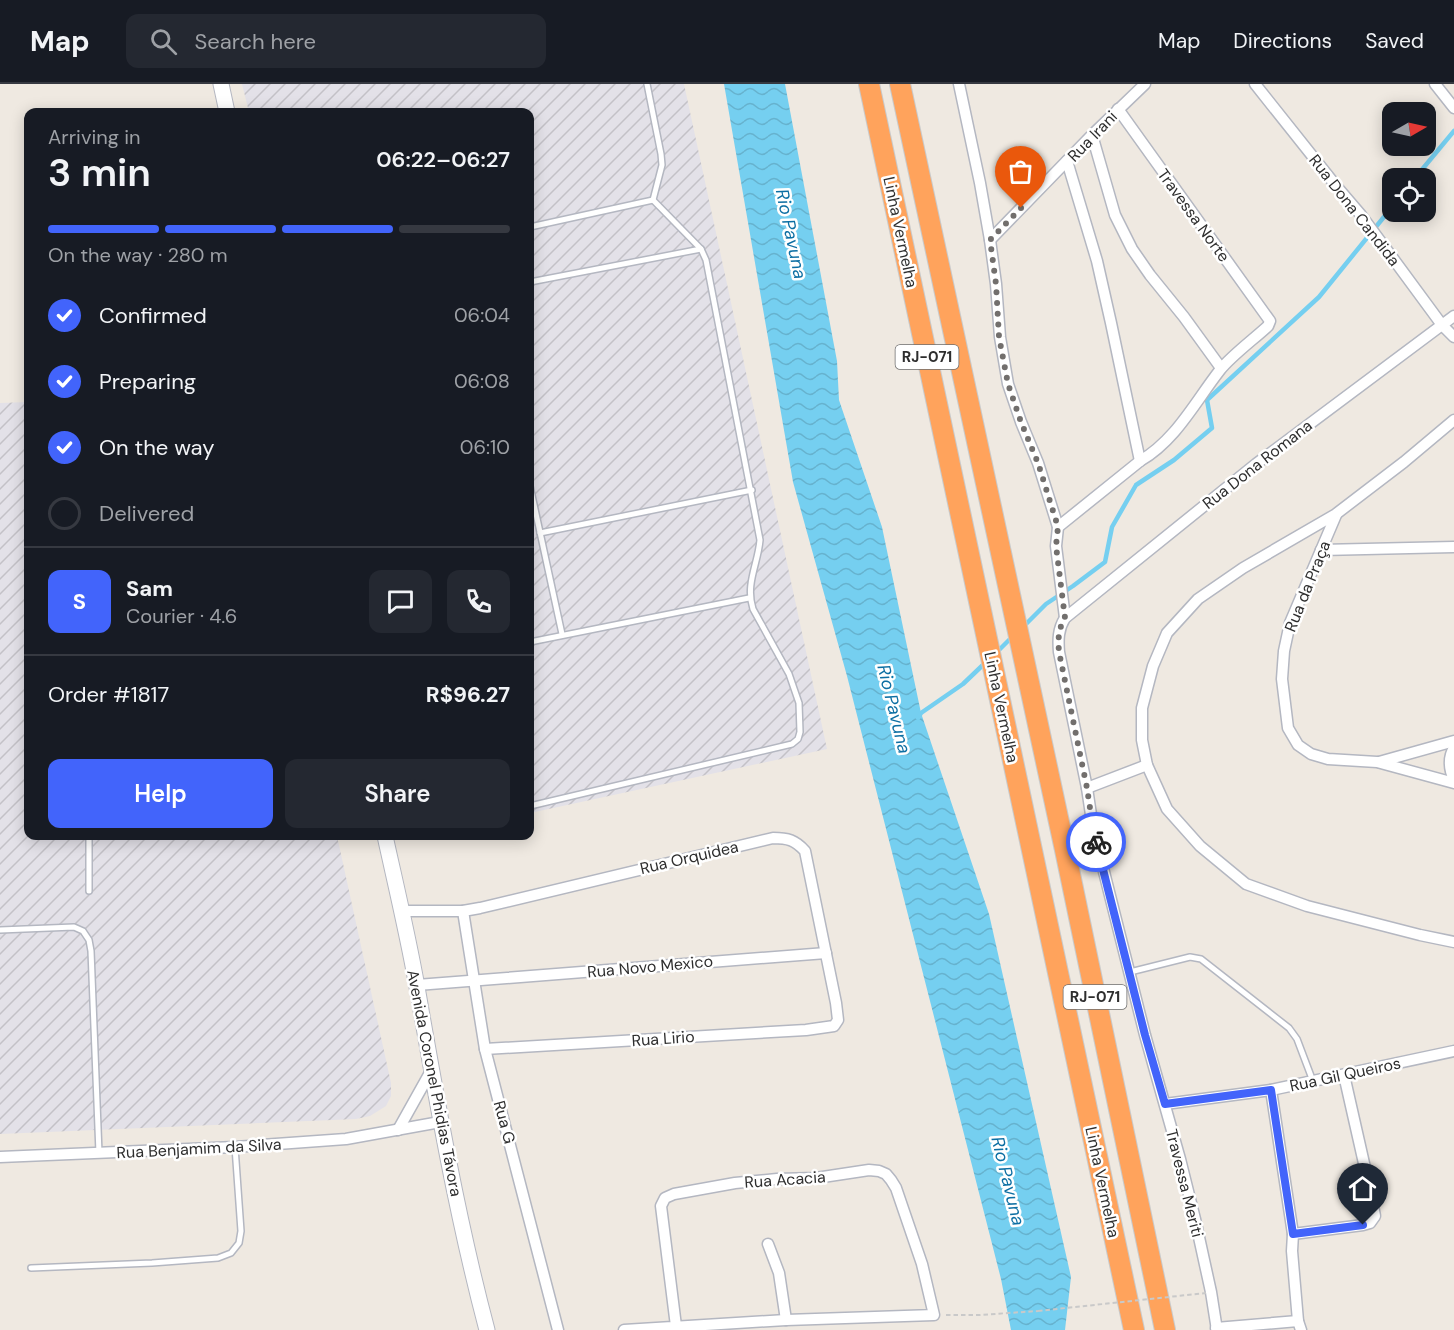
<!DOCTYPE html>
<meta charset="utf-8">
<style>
:root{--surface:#171b24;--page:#242831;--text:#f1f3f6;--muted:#9ea1a6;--line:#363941;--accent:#4264fb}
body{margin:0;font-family:"DM Sans",sans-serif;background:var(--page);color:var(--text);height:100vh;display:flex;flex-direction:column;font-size:22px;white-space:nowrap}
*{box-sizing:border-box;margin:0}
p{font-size:20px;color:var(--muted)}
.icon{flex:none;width:33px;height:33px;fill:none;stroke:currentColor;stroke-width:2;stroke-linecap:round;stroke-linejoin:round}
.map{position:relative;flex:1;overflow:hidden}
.side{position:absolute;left:24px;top:24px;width:510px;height:732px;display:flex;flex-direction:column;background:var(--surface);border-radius:12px;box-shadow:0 3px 15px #0003}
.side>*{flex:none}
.needle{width:39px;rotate:81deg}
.buttons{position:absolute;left:1382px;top:18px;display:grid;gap:12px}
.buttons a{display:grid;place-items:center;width:54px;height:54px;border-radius:12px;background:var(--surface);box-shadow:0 3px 15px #0003;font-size:30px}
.pin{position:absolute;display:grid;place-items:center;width:51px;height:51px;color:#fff;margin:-62px -26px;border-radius:50% 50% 50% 0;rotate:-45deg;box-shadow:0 0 6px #0007}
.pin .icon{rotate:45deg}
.courier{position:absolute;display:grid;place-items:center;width:60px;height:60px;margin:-30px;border:4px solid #4264fb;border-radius:50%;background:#fff;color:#222;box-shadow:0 2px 8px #0007}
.overview em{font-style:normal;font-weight:600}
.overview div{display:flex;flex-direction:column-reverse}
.overview{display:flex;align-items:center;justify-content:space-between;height:102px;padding:0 24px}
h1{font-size:39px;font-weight:600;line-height:45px}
.bar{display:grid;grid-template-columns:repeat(4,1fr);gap:9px 6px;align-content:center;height:72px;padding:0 24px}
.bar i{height:8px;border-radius:4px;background:var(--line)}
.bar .on{background:var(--accent)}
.bar p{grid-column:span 4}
.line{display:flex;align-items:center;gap:15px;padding:0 24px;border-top:2px solid var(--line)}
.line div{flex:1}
.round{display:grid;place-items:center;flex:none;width:63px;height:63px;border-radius:12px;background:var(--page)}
ol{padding:0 24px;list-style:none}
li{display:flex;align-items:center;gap:18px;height:66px}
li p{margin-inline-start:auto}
li .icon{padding:6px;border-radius:50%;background:var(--accent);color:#fff;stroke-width:4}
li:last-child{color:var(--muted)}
li i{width:33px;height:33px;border:3px solid var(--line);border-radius:50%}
.cta{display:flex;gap:12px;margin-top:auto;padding:12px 24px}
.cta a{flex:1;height:69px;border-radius:12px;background:var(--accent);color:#fff;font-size:24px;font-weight:600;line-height:69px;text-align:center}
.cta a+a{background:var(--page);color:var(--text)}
header{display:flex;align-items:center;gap:36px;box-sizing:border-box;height:84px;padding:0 30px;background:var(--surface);border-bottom:2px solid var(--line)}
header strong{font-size:28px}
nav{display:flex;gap:33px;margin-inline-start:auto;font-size:21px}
.search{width:420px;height:54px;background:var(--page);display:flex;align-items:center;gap:15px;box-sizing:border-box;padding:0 21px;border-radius:12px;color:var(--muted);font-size:22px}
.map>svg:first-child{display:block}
.industrial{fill:url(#industrial-furrows)}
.water{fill:url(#water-waves)}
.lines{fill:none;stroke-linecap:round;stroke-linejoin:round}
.stream{stroke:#75cff0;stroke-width:4.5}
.lane-casing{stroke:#b4b7c1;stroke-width:8}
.street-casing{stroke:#b4b7c1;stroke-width:13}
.secondary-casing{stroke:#b4b7c1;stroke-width:17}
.highway-casing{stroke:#c9c9c9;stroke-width:22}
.path{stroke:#c9c9c9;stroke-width:2;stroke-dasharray:4.5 3;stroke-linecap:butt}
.lane{stroke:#fff;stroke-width:5}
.street{stroke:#fff;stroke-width:10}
.secondary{stroke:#fff;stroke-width:15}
.highway{stroke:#ffa35c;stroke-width:20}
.path-bridge{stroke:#c9c9c9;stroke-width:2;stroke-dasharray:4.5 3;stroke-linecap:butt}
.done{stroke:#726f6d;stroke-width:6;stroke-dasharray:0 10.8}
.route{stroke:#4264fb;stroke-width:8}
.labels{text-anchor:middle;stroke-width:5;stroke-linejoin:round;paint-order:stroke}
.shield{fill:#fff;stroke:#6d6d6d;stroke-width:1.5}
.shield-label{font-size:15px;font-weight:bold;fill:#2e2e2e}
.street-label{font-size:16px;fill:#2e2e2e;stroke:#fff}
.water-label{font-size:18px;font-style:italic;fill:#0d6fa3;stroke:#fff}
</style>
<header>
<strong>Map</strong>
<div class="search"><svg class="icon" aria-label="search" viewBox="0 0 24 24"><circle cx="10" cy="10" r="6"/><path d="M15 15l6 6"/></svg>Search here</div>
<nav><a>Map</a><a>Directions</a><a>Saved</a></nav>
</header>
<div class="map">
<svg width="1454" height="1246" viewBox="0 0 1454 1246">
<defs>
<pattern id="industrial-furrows" width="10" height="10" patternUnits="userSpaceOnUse" patternTransform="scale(1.5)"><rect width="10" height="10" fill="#e3e1e8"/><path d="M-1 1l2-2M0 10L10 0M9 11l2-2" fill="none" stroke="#c3c1c7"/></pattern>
<pattern id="water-waves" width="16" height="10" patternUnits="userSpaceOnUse" patternTransform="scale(1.5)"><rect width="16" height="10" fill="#75cff0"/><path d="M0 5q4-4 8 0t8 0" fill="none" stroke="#66b2ce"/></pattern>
</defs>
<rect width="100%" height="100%" fill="#efe9e1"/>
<g class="industrial">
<polygon points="242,0 684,0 827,665 530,729 530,28 249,28"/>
<polygon points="28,318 28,752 337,752 391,999 391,1012 386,1022 370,1032 356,1035 0,1050 0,319"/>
</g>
<polygon class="water" points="724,0 785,0 837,277 839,316 882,443 921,629 989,830 1071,1193 1065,1246 1011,1246 1001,1195 847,592 793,398"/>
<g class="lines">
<g class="stream">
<polyline points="1415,94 1454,47"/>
<polyline points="1024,542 1046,520 1073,502 1105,478 1112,443 1136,401 1174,376 1212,344 1207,316 1319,213 1392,123"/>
<polyline points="996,569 1013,552"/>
<polyline points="918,634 921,629 963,600 985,579"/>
</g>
<g class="lane-casing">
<g id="lane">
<polyline points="530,143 653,116"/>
<polyline points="530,198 701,165"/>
<polyline points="530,402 562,550"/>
<polyline points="540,449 752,406"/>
<polyline points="530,558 749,514"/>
<path d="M530,722l262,-62 6,-5 2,-7 -1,-29 -10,-29 -36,-65c-8,-25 5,-45 7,-69l-54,-280 -5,-11 -48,-49 9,-35 -1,-11 -14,-70"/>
<polyline points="89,752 89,807"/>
<polyline points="0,846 74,843 83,847 89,856 91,867 99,1069"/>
<polyline points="1130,888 1190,873 1201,875 1289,944 1297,955 1311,992"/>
<polyline points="31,1184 152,1179 218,1174 231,1169 239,1159 241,1147 235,1063"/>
</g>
</g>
<g class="street-casing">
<g id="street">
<polyline points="959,0 980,99 990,156 996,200 1000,253 1008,300 1021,338 1038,379 1058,443 1056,462 1065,534"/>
<polyline points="1255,0 1337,103 1361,131 1442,241 1454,253"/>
<polyline points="1435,0 1454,24"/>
<polyline points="1092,51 1115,131 1132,165 1150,191 1184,233 1221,284"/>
<polyline points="1067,77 1097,177 1111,239 1140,377"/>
<polyline points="990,156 1092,51 1145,0"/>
<polyline points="1454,336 1404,378 1336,430 1243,484 1198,515 1167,549 1153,582 1142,624 1142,656 1147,681 1167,725 1200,762 1246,800 1307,822 1420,851 1454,858"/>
<polyline points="1336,431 1290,539 1284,567 1282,595 1288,644 1298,661 1311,670 1328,675 1377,678 1454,699"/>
<path d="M1058,443l82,-66c36,-21 55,-59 80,-91 11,-14 34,-31 48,-44l2,-5 -152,-212"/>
<polyline points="1321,466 1454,463"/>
<path d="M1454,664c-6,9 -5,22 0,31"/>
<polyline points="1379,678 1454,657"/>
<polyline points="1087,704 1147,681"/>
<path d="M401,827h62l17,-3 293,-70c15,0 22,2 32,13l31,152 2,17 -4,6 -28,4 -321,19"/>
<polyline points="463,827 485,965 558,1246"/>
<polyline points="417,901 826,869"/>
<polyline points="1271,1006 1293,1150 1292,1167 1298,1237 1301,1246"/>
<polyline points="1165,1020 1271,1006 1454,967"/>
<polyline points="398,1046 431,987"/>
<polyline points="0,1073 235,1063 346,1055 440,1038"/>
<polyline points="1293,1150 1363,1141 1370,1139 1375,1132 1368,1097 1344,991"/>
<polyline points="768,1160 779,1189 786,1236"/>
<polyline points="1216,1244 1298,1237"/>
<polyline points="624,1246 786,1236 934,1231 922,1180 896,1104 891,1096 886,1090 879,1087 869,1086 816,1094 777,1095 735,1099 674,1110 665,1114 661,1122 676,1242"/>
<path d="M1217,1246l-6,-38 -16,-73 -15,-60 -35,-124 -52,-207 -6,-40 -28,-136c-1,-12 -1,-23 6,-34l191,-154 198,-148"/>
</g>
</g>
<g class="secondary-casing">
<g id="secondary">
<polyline points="221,0 227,28"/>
<path d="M385,752c11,50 23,100 32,151 20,115 40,230 70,343"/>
</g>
</g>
<g class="highway-casing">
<g id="highway">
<polyline points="869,0 1134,1246"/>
<polyline points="900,0 1065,766 1165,1246"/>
</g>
</g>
<polyline class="path" points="946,1231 979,1231 1038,1227"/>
<use href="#lane" class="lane"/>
<use href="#street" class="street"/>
<use href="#secondary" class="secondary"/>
<use href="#highway" class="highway"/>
<polyline class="path-bridge" points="1038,1227 1206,1209"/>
</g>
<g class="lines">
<path class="done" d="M1021,124l-31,32 6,44 3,53 9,47 13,38 17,41 20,64 -2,19 9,72c-7,11 -7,22 -6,34l28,136 6,40 3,14"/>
<polyline class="route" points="1096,758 1145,951 1165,1020 1271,1006 1293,1150 1363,1141"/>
</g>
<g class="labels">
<g class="shield">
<rect x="895.5" y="261" width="63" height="24" rx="4.5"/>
<rect x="1063.5" y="901" width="63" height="24" rx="4.5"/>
</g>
<g class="shield-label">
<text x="927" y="278">RJ-071</text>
<text x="1095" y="918">RJ-071</text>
</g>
<g class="street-label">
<text transform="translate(1092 52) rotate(-46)" y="6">Rua Irani</text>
<text transform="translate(1355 126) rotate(52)" y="6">Rua Dona Candida</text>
<text transform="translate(1194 131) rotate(54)" y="6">Travessa Norte</text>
<text transform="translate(901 148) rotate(78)" y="6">Linha Vermelha</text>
<text transform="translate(1257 380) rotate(-38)" y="6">Rua Dona Romana</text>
<text transform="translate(1307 502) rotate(-68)" y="6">Rua da Praça</text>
<text transform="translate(1002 623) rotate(78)" y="6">Linha Vermelha</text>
<text transform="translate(689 773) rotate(-13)" y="6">Rua Orquidea</text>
<text transform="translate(650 882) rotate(-5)" y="6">Rua Novo Mexico</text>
<text transform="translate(663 954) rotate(-4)" y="6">Rua Lirio</text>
<text transform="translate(1345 990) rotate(-12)" y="6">Rua Gil Queiros</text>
<text transform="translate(435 999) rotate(79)" y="6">Avenida Coronel Phidias Távora</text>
<text transform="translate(505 1038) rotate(75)" y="6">Rua G</text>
<text transform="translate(199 1064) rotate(-3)" y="6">Rua Benjamim da Silva</text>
<text transform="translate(785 1095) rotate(-4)" y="6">Rua Acacia</text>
<text transform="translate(1103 1098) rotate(78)" y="6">Linha Vermelha</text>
<text transform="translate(1185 1099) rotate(76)" y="6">Travessa Meriti</text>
</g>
<g class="water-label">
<text transform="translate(791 150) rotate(78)" y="6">Rio Pavuna</text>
<text transform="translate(894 625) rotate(76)" y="6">Rio Pavuna</text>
<text transform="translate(1008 1097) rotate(76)" y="6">Rio Pavuna</text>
</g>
</g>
</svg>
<div class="buttons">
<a><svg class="needle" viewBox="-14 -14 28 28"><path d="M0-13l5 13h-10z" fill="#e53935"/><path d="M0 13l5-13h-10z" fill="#9ea1a6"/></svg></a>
<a><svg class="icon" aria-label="locate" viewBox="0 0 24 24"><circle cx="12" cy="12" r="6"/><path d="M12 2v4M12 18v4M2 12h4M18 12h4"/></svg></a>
</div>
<div class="pin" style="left:1021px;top:124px;background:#ea580c"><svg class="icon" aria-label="bag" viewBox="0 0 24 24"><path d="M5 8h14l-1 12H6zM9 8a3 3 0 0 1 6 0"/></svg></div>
<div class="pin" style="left:1363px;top:1141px;background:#1f2937"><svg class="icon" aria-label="home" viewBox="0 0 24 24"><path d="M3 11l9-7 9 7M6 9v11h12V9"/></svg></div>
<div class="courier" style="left:1096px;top:758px"><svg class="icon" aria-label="bike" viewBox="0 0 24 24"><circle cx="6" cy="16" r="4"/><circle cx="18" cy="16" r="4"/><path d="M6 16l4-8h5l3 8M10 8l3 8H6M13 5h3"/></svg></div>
<section class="side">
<div class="overview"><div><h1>3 min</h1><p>Arriving in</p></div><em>06:22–06:27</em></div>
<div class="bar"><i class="on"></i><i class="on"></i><i class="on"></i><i></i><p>On the way · 280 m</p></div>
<ol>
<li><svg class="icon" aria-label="check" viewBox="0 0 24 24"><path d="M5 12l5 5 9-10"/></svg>Confirmed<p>06:04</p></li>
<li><svg class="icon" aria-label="check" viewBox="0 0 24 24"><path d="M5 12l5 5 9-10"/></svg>Preparing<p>06:08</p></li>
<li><svg class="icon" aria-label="check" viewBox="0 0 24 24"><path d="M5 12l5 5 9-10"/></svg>On the way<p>06:10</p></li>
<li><i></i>Delivered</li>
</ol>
<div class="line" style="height:108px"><b class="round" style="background:var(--accent);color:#fff">S</b><div><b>Sam</b><p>Courier · 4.6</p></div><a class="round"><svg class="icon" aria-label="chat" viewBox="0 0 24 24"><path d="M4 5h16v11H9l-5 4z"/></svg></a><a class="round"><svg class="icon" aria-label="phone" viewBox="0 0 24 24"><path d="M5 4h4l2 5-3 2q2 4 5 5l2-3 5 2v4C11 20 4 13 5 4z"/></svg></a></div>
<div class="line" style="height:78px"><div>Order #1817</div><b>R$96.27</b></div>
<div class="cta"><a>Help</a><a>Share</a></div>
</section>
</div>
